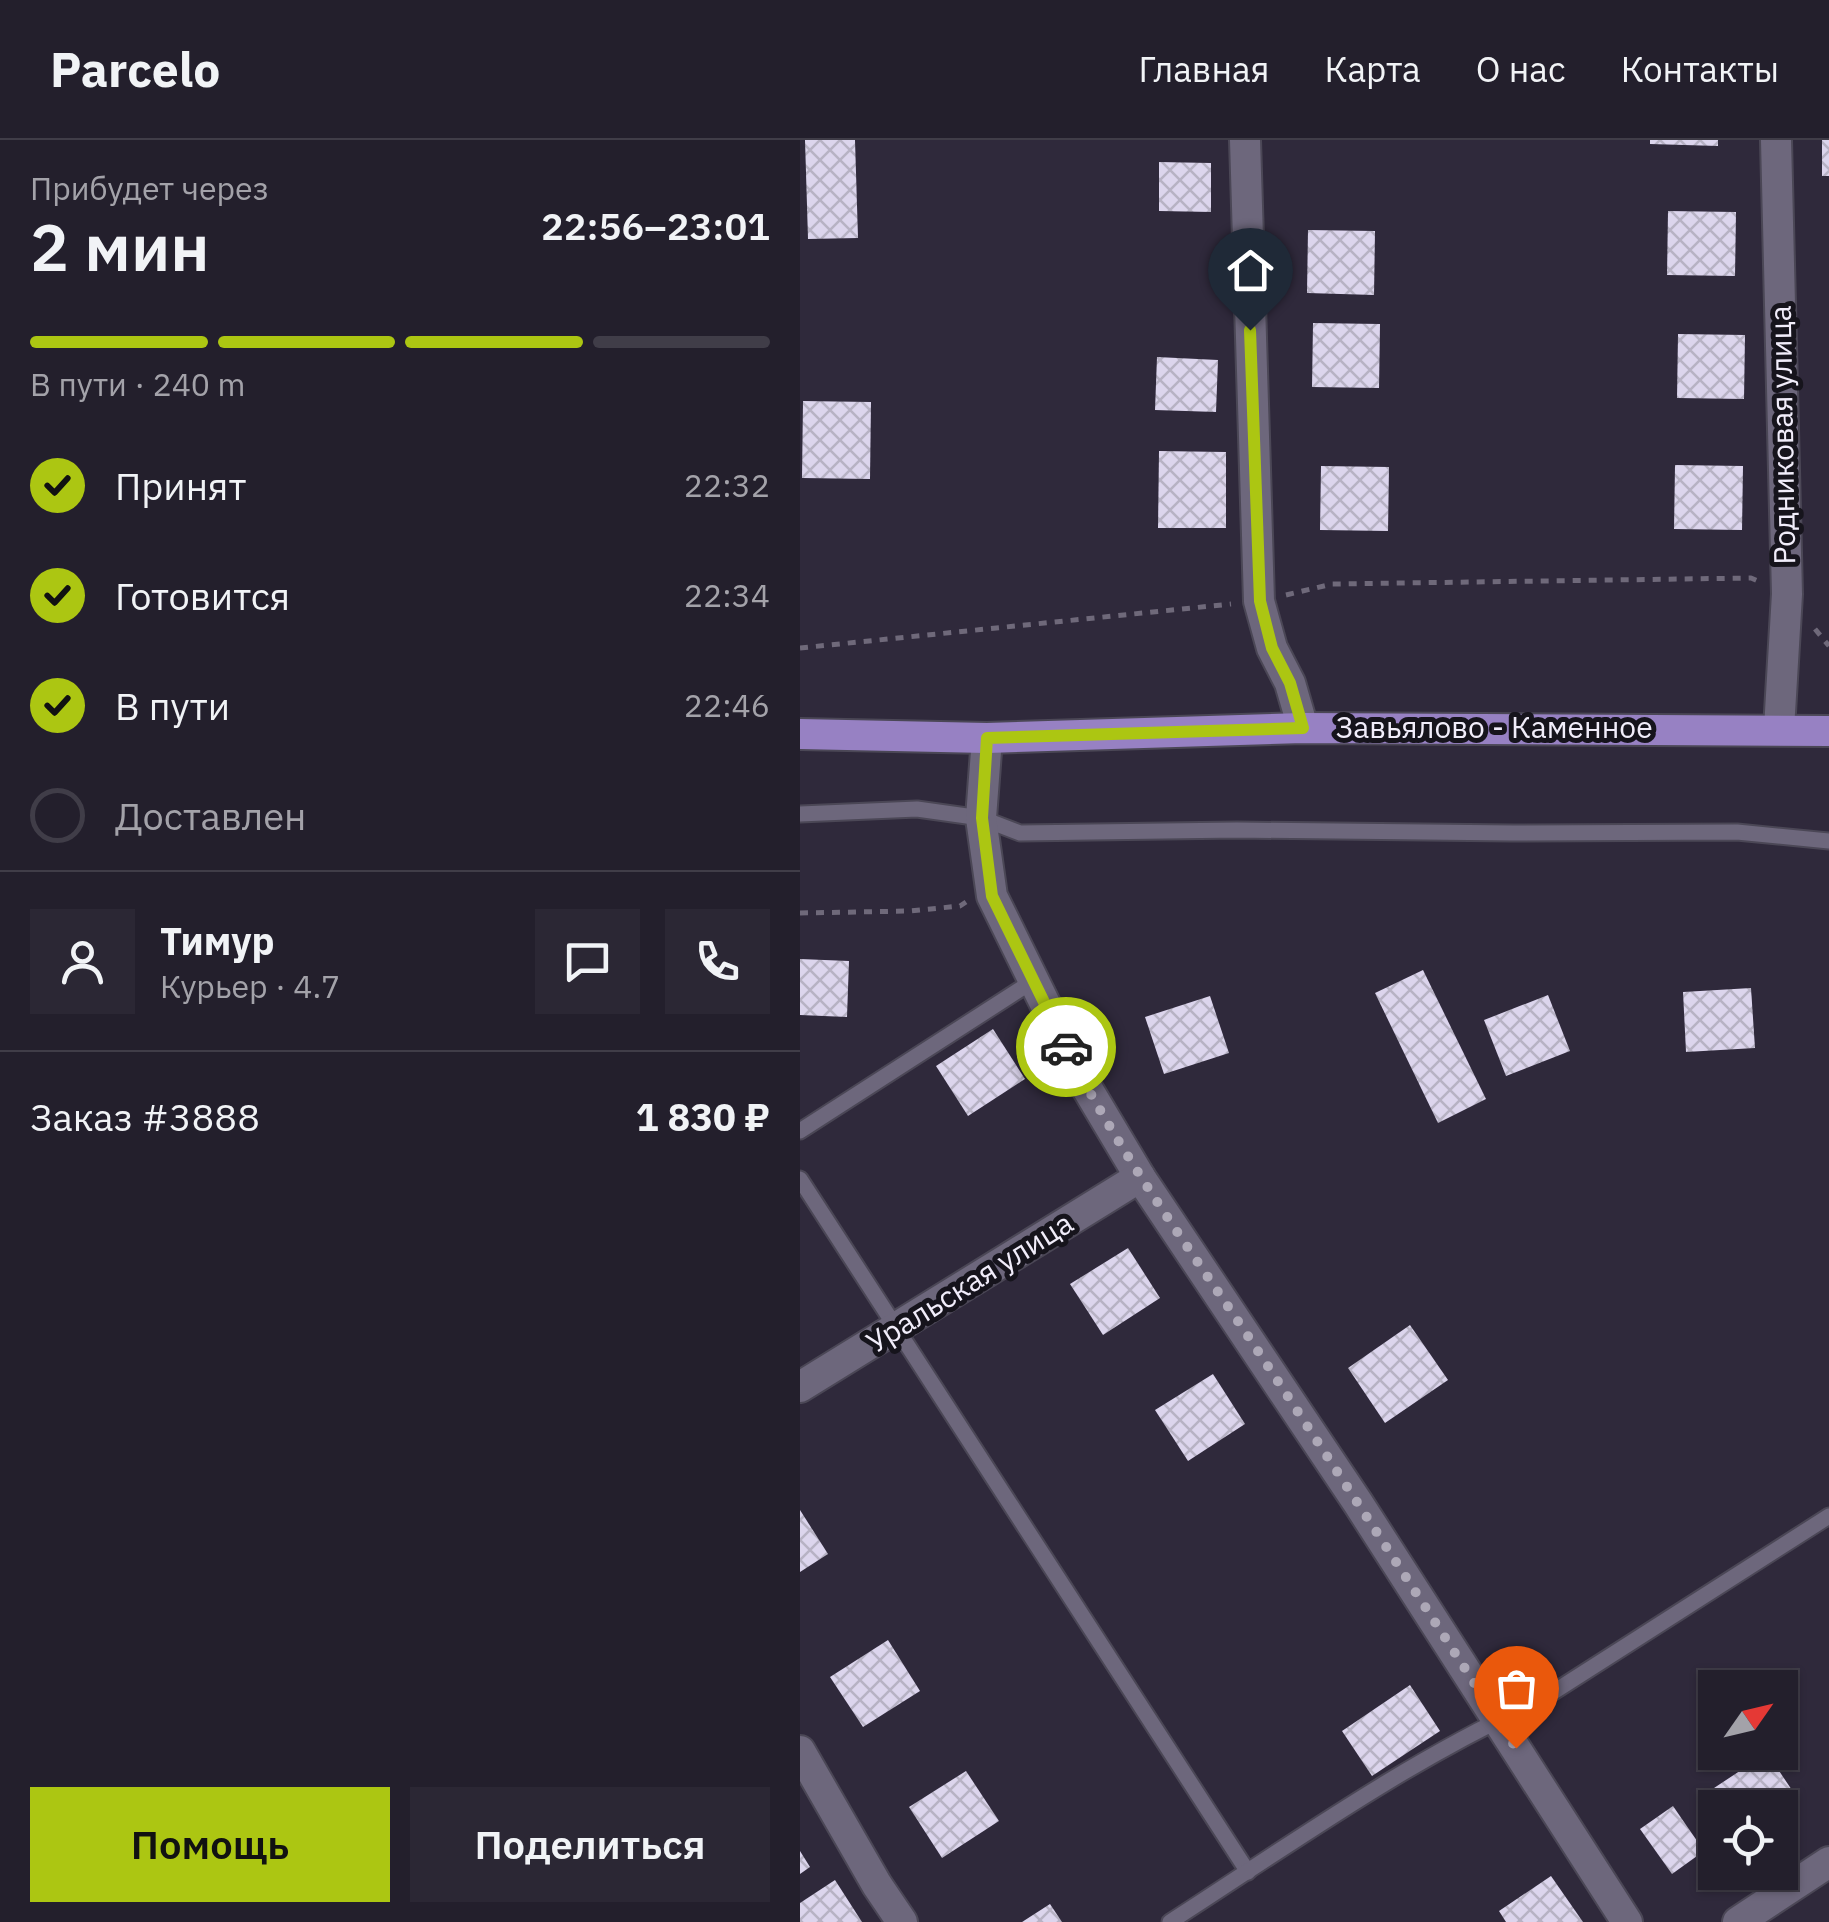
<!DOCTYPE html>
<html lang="ru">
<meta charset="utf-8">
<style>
:root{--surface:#231f2c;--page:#2b2734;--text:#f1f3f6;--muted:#a3a2a9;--line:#403d48;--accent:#acc612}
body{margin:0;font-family:"IBM Plex Sans",sans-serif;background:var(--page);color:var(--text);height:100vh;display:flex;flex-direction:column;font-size:38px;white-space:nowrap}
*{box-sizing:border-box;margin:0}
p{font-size:32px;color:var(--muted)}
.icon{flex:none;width:55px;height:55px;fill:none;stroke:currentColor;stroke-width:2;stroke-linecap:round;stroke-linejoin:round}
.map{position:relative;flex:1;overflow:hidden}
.details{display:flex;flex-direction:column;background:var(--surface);width:800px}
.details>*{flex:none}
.needle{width:65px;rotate:56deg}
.controls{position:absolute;left:898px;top:1530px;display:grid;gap:20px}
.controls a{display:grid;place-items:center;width:100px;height:100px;border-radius:0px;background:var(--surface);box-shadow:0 2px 8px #0004,0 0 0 2px var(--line);font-size:50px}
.pin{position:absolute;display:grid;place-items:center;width:85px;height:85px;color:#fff;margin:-102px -42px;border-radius:50% 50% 50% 0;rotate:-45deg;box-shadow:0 0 10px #0007}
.pin .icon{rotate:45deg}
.courier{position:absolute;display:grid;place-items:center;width:100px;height:100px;margin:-50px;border:8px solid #acc612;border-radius:50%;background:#fff;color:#222;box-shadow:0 2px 12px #0007}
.summary em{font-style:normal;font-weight:600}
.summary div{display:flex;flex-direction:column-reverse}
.summary{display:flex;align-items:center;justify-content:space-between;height:170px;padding:0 30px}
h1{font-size:65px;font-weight:600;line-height:75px}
.bar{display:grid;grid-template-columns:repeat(4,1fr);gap:15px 10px;align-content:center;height:120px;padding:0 30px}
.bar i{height:12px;border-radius:8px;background:var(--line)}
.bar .current{background:var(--accent)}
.bar p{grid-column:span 4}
.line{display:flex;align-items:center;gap:25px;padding:0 30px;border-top:2px solid var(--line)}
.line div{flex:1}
.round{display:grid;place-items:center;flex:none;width:105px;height:105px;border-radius:0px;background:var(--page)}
ol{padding:0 30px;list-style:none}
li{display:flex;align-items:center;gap:30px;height:110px}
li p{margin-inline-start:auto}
li .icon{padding:10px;border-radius:50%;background:var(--accent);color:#111;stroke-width:4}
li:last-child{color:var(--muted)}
li i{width:55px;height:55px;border:5px solid var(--line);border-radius:50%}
.cta{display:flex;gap:20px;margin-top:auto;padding:20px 30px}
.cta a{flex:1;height:115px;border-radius:0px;background:var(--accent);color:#111;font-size:40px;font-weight:600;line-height:115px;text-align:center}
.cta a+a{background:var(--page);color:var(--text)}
header{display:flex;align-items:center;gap:60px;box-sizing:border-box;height:140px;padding:0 50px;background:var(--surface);border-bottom:2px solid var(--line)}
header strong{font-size:48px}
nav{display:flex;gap:55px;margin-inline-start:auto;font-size:35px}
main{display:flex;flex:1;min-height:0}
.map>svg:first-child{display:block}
.building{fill:url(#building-cross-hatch)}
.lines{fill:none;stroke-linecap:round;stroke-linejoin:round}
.service-casing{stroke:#4b4756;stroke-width:19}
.minor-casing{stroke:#4b4756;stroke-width:34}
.primary-casing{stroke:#4b4756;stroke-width:34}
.path{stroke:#6f697a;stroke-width:5;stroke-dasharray:8 8;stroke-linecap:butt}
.service{stroke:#6d677c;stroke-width:15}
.minor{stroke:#6d677c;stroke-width:30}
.primary{stroke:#9781c3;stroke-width:30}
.done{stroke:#ada8b7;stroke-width:10;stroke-dasharray:0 18}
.route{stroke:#acc612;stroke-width:12}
.labels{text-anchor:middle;stroke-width:10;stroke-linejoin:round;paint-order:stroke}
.street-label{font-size:30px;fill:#f1edfa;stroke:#16141c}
</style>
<header>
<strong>Parcelo</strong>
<nav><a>Главная</a><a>Карта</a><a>О нас</a><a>Контакты</a></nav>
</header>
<main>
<section class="details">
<div class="summary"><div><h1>2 мин</h1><p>Прибудет через</p></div><em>22:56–23:01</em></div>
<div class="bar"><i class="current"></i><i class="current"></i><i class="current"></i><i></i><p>В пути · 240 m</p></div>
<ol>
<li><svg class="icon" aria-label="check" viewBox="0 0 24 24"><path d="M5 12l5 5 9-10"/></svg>Принят<p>22:32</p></li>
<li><svg class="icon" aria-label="check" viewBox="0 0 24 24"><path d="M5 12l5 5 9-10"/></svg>Готовится<p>22:34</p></li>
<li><svg class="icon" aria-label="check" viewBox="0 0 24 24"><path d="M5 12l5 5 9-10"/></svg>В пути<p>22:46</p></li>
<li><i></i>Доставлен</li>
</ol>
<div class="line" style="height:180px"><a class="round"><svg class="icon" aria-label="person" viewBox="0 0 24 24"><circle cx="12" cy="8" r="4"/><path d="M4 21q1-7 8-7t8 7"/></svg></a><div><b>Тимур</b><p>Курьер · 4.7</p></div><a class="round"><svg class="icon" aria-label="chat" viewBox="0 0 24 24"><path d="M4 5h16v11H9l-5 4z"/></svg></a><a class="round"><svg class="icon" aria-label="phone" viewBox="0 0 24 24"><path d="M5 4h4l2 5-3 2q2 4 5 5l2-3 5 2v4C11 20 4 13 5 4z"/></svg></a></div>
<div class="line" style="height:130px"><div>Заказ #3888</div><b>1 830 ₽</b></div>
<div class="cta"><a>Помощь</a><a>Поделиться</a></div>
</section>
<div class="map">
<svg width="1029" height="1782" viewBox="0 0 1029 1782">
<defs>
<pattern id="building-cross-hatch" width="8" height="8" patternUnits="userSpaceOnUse" patternTransform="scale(2.5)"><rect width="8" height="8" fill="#dcd5ed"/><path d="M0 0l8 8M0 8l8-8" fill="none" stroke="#b7b2c4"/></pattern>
</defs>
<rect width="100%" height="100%" fill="#2f293b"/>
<g class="building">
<polygon points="5,0 55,0 58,98 8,99"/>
<polygon points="850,0 918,0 918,6 850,4"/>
<rect x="1022" y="0" width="7" height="36"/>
<polygon points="359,22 411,23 411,72 359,71"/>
<polygon points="868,71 936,72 935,136 867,135"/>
<polygon points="508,90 575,91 574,155 507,153"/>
<polygon points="513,183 580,184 579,248 512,247"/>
<polygon points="878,194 945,195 944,259 877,258"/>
<polygon points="357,217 418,220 416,272 355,270"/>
<polygon points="3,261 71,262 70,339 2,338"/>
<polygon points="359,311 426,312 426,388 358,388"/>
<polygon points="875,325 943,326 942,390 874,389"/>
<polygon points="521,326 589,327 588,391 520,390"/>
<polygon points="0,819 49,821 47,877 0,875"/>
<polygon points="623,830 686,959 638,983 575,853"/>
<polygon points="951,848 955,908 886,912 883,852"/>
<polygon points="748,855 770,911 706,936 684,880"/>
<polygon points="410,856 429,913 364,934 345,877"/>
<polygon points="193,889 225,939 168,976 136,926"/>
<polygon points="328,1108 360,1158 303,1195 270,1144"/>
<polygon points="610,1185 648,1240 585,1283 548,1228"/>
<polygon points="413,1234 445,1284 388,1321 355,1270"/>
<polygon points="0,1370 28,1414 0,1432"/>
<polygon points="88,1500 120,1551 63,1587 30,1537"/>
<polygon points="610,1545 640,1591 572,1636 542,1591"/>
<polygon points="967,1613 1000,1662 980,1675 980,1668 927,1668 914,1648"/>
<polygon points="166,1631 199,1681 142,1718 109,1667"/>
<polygon points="873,1666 904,1711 872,1734 840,1689"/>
<polygon points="0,1711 10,1727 0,1734"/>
<polygon points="751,1736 783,1782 706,1782 699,1771"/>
<polygon points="35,1740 62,1782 0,1782 0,1763"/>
<polygon points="250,1764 262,1782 222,1782"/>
</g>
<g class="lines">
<g class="service-casing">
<g id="service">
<polyline points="0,674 117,669 181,678 220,693 437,690 713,693 937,692 1029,701"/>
<polyline points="0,991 233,841"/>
<polyline points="0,1039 448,1732"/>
<path d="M370,1782c121,-78 240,-163 371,-222l288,-184"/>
</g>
</g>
<g class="minor-casing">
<g id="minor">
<polyline points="445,0 459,461 472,508 490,543 503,588"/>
<polyline points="976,0 987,454 979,589"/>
<polyline points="187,598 181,678 192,756 284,943 340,1037 558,1363 827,1782"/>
<polyline points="0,1247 340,1037"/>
<polyline points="0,1611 77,1745 102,1782"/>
<polyline points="938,1782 1029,1722"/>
</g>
</g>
<g class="primary-casing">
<polyline id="primary" points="0,594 187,598 503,588 1029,591"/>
</g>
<g class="path">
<polyline points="486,455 532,444 951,438 958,441"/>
<polyline points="1015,489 1029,506"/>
<polyline points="0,508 431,464"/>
<polyline points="0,773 110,771 160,766 166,762"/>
</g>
<use href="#service" class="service"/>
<use href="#minor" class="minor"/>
<use href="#primary" class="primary"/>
</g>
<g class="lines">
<path class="done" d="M266,907c52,104 121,198 186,295 89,135 177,270 264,406"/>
<polyline class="route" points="266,907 192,756 182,678 187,598 503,588 490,543 472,508 460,461 450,190"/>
</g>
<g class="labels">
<g class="street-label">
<text transform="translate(983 295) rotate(-91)" y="10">Родниковая улица</text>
<text x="694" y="598">Завьялово - Каменное</text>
<text transform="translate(170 1143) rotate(-32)" y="10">Уральская улица</text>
</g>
</g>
</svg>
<div class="controls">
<a><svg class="needle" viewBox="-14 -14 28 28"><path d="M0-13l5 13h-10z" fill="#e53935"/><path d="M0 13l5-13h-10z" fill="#a3a2a9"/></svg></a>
<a><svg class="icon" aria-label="locate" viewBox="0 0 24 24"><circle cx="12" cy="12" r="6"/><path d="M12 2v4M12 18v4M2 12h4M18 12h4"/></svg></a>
</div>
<div class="pin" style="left:716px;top:1608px;background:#ea580c"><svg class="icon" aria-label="bag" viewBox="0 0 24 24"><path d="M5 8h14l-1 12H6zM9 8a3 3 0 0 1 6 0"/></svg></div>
<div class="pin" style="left:450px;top:190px;background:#1f2937"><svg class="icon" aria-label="home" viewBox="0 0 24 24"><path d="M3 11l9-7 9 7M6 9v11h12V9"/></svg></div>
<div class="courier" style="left:266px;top:907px"><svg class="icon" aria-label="car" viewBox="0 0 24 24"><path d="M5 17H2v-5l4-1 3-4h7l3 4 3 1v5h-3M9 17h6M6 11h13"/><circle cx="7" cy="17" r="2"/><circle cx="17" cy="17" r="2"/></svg></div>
</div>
</main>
